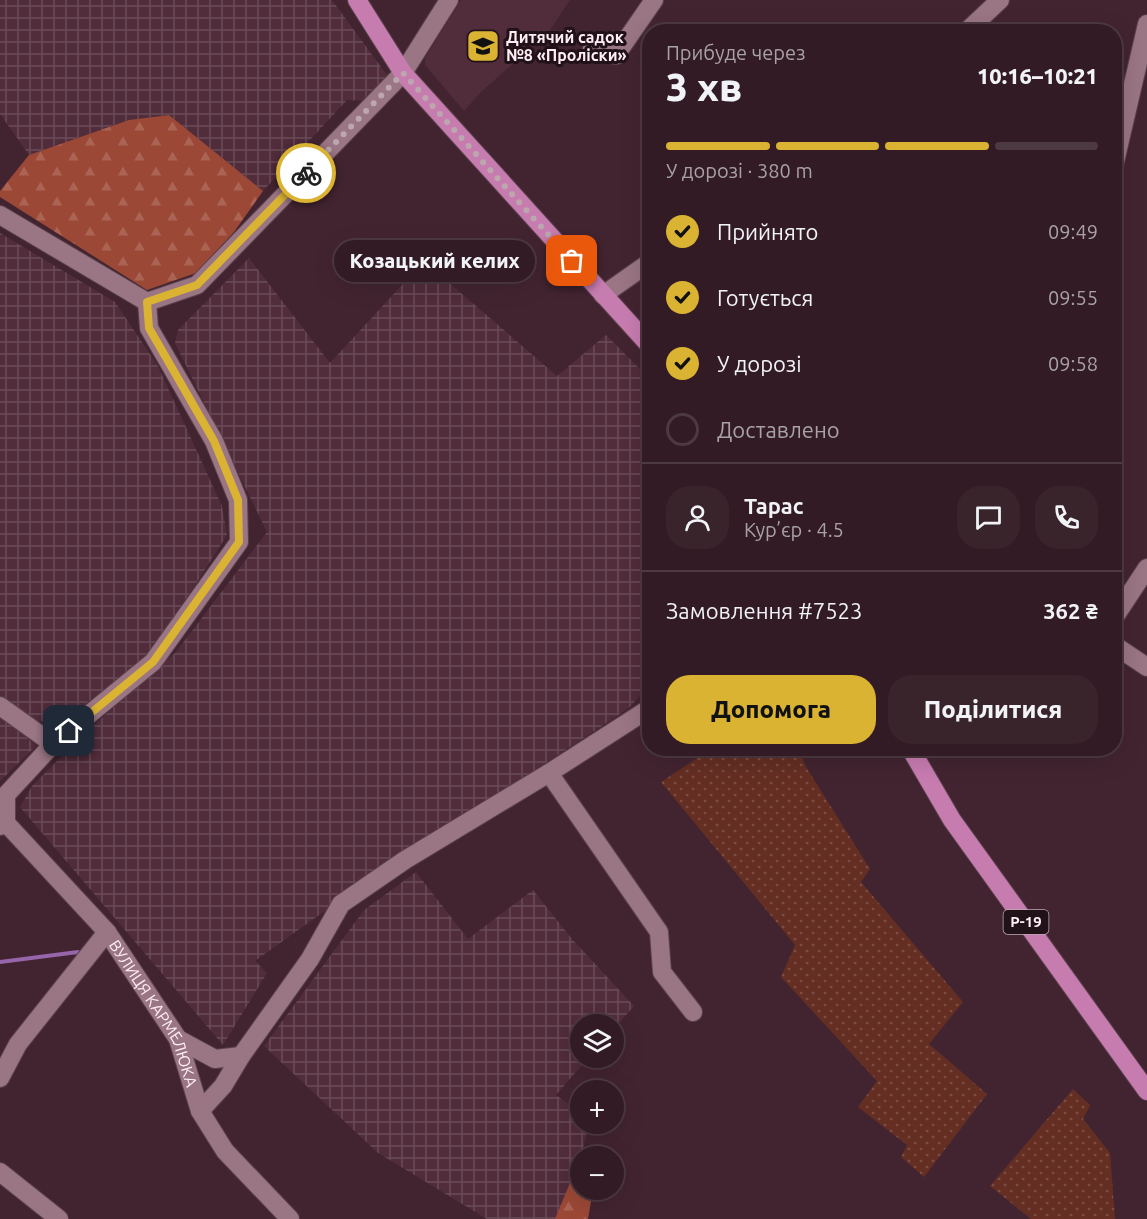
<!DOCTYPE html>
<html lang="uk">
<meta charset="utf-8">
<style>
:root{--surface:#321b24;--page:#3a242c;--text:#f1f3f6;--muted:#a8a1a6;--line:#4d3941;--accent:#dab333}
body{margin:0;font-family:Ubuntu,sans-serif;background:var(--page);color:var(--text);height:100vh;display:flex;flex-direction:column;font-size:22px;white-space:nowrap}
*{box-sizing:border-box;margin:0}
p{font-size:20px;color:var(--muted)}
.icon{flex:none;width:33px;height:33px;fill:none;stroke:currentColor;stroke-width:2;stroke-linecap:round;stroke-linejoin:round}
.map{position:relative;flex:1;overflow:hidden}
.details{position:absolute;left:642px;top:24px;width:480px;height:732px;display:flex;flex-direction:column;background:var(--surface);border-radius:24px;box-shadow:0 6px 24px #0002,0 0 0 2px var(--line)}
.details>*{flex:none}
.buttons{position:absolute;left:570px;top:1014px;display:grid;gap:12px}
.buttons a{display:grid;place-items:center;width:54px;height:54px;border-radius:50%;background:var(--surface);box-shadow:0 6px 24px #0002,0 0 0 2px var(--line);font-size:30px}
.pin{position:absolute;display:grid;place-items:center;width:51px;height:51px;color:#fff;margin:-26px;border-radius:12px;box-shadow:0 3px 9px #0006}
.courier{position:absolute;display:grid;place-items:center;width:60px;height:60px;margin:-30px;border:4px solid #dab333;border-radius:50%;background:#fff;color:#222;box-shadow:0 2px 8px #0007}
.bubble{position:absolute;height:42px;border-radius:21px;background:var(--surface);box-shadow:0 6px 24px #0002,0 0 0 2px var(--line);font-size:20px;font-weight:800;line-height:42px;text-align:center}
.headline em{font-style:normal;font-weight:800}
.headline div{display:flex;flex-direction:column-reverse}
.headline{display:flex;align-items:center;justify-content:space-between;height:102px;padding:0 24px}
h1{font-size:39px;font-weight:800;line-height:45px}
.bar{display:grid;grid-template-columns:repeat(4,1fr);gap:9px 6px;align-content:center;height:72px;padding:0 24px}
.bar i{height:8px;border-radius:4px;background:var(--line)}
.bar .current{background:var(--accent)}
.bar p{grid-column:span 4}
.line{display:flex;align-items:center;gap:15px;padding:0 24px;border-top:2px solid var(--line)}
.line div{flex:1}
.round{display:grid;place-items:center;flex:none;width:63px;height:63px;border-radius:24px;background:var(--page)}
ol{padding:0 24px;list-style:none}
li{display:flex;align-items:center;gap:18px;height:66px}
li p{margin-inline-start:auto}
li .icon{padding:6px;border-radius:50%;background:var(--accent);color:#111;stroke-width:4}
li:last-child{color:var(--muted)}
li i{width:33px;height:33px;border:3px solid var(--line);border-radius:50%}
.primary-button{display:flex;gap:12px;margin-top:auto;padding:12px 24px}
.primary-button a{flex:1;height:69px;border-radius:24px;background:var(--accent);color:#111;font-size:24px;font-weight:800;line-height:69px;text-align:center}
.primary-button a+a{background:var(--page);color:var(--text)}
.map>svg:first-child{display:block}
.built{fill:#512c3b}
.industrial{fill:url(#industrial-grid)}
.forest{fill:url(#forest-firs)}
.garden{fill:url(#garden-dots)}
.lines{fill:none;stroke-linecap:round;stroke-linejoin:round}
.stream{stroke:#9765a9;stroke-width:4}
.minor-casing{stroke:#5b424d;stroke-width:20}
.major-casing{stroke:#5b424d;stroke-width:20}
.minor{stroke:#9a7583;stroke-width:18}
.major{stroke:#c77cb0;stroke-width:18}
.done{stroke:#bca7af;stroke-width:6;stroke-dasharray:0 10.8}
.route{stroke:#dab333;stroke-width:8}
.labels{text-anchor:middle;stroke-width:6;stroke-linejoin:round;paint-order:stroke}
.shield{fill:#201218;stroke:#bbabb1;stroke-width:1.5}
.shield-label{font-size:15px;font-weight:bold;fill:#feedf3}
.poi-label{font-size:16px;font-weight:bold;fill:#feedf3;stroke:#201218;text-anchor:start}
.street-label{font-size:16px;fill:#feedf3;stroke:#201218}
</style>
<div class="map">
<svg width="1147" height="1219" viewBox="0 0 1147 1219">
<defs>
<pattern id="industrial-grid" width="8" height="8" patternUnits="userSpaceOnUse" patternTransform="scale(1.5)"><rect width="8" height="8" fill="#512c3b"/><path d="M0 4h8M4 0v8" fill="none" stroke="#6b4b58"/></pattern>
<pattern id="forest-firs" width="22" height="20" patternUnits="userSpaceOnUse" patternTransform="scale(1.5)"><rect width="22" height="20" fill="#9c4836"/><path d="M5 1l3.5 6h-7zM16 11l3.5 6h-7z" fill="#ab6354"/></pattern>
<pattern id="garden-dots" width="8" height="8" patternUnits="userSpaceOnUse" patternTransform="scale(1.5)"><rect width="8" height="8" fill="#652e23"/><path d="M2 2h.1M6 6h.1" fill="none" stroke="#7c4d43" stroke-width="1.8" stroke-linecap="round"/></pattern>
</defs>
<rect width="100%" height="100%" fill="#422430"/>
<polygon class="built" points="461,0 570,0 548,33 482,91 464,111 425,65 425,58"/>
<g class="industrial">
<polygon points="0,0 332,0 387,75 367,101 347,100 263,191 169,115 129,120 29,155 0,114"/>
<polygon points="0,233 115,302 158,366 222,506 227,535 152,653 62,722 35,721 23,734 36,746 0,781"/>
<polygon points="249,258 330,363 424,261 557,376 606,335 649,378 649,685 629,708 375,875 255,961 267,973 223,1045 20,807 32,786 86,732 176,652 267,532 175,343 178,330"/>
<polygon points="416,872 468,939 533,890 572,939 634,1006 614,1029 614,1024 580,1024 580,1058 588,1058 556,1095 580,1112 580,1124 590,1124 562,1219 487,1219 378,1153 264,1046 364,910"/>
</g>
<g class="forest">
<polygon points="169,115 263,191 234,232 196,273 147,290 0,197 0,191 29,155 129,120"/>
<polygon points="575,1171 580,1172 580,1190 593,1190 588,1219 555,1219"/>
</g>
<g class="garden">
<polygon points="711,749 798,749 806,767 870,869 861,882 963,1002 929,1044 987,1094 924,1177 901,1157 907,1145 858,1107 877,1081 781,977 795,945 661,782"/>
<polygon points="1073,1089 1090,1105 1083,1119 1110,1153 1115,1219 1031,1219 990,1186"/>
</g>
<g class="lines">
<polyline class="stream" points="0,962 78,952"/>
<g class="minor-casing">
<g id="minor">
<polyline points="966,32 1000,0"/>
<polyline points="592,49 616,55 654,0"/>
<polyline points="1114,166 1147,24"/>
<polyline points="0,215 147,302 197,285 403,73 449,0"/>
<polyline points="603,295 650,262"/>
<polyline points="1114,618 1147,568"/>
<polyline points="1114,645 1147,667"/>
<polyline points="0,706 53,744"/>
<polyline points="549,773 659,932 662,972 693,1012"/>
<polyline points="6,823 6,795 53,744 153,662 239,542 238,500 214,441 149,328 147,302"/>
<path id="s1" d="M0,826l6,-3 101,109 71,107 22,72 25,40 65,68"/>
<polyline points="178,1039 215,1059 241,1056"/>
<polyline points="0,1078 18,1044 107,932"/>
<polyline points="200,1111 223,1086 241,1056 310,959 341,904 405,860 549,773 650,708"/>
<polyline points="0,1172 59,1219"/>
</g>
</g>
<g class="major-casing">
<g id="major">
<polyline points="357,0 403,73 650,346"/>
<polyline points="910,748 952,820 1147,1091"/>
</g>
</g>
<use href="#minor" class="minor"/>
<use href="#major" class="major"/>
</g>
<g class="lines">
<polyline class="done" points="306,173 403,73 572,261"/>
<polyline class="route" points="69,731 153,662 239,542 238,500 214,441 149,328 147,302 197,285 306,173"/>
</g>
<defs>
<g id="school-square" transform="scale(1.725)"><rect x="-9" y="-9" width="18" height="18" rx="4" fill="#dab333" stroke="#201218"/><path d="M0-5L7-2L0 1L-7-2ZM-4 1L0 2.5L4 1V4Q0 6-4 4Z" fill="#111"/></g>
</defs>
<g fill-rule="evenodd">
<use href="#school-square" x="483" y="46"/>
</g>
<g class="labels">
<rect class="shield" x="1003.5" y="910" width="45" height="24" rx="4.5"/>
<g class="shield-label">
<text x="1026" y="927">Р-19</text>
</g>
<g class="poi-label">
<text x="506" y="43">Дитячий садок<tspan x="506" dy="18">№8 «Проліски»</tspan></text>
</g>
<g class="street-label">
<text dy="6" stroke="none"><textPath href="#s1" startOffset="250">ВУЛИЦЯ КАРМЕЛЮКА</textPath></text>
</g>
</g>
</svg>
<div class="buttons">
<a><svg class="icon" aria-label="layers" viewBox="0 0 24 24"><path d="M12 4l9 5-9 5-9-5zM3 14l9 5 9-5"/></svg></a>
<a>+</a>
<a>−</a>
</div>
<div class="pin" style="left:572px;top:261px;background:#ea580c"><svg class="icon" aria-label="bag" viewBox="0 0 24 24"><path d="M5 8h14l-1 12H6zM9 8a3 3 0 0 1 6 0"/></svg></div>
<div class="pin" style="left:69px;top:731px;background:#1f2937"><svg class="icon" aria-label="home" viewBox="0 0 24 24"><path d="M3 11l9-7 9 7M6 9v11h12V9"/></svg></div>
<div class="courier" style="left:306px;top:173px"><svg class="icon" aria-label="bike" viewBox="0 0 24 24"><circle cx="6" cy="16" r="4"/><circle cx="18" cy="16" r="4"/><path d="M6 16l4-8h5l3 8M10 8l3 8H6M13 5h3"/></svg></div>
<div class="bubble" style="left:334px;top:240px;width:201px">Козацький келих</div>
<section class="details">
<div class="headline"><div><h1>3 хв</h1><p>Прибуде через</p></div><em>10:16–10:21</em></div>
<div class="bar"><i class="current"></i><i class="current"></i><i class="current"></i><i></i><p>У дорозі · 380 m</p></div>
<ol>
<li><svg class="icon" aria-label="check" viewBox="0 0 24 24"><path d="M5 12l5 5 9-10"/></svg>Прийнято<p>09:49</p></li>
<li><svg class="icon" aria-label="check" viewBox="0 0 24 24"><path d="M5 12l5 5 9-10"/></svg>Готується<p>09:55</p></li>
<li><svg class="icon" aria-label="check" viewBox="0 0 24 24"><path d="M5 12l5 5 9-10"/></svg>У дорозі<p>09:58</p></li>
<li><i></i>Доставлено</li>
</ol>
<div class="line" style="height:108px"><a class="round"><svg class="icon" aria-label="person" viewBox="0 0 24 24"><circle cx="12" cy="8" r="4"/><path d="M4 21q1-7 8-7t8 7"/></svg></a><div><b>Тарас</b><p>Кур’єр · 4.5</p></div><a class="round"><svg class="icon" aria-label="chat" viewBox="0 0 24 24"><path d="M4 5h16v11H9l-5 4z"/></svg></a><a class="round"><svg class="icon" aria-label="phone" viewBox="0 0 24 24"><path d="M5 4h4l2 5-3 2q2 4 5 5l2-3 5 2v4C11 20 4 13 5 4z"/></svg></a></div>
<div class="line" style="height:78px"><div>Замовлення #7523</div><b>362 ₴</b></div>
<div class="primary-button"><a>Допомога</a><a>Поділитися</a></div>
</section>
</div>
